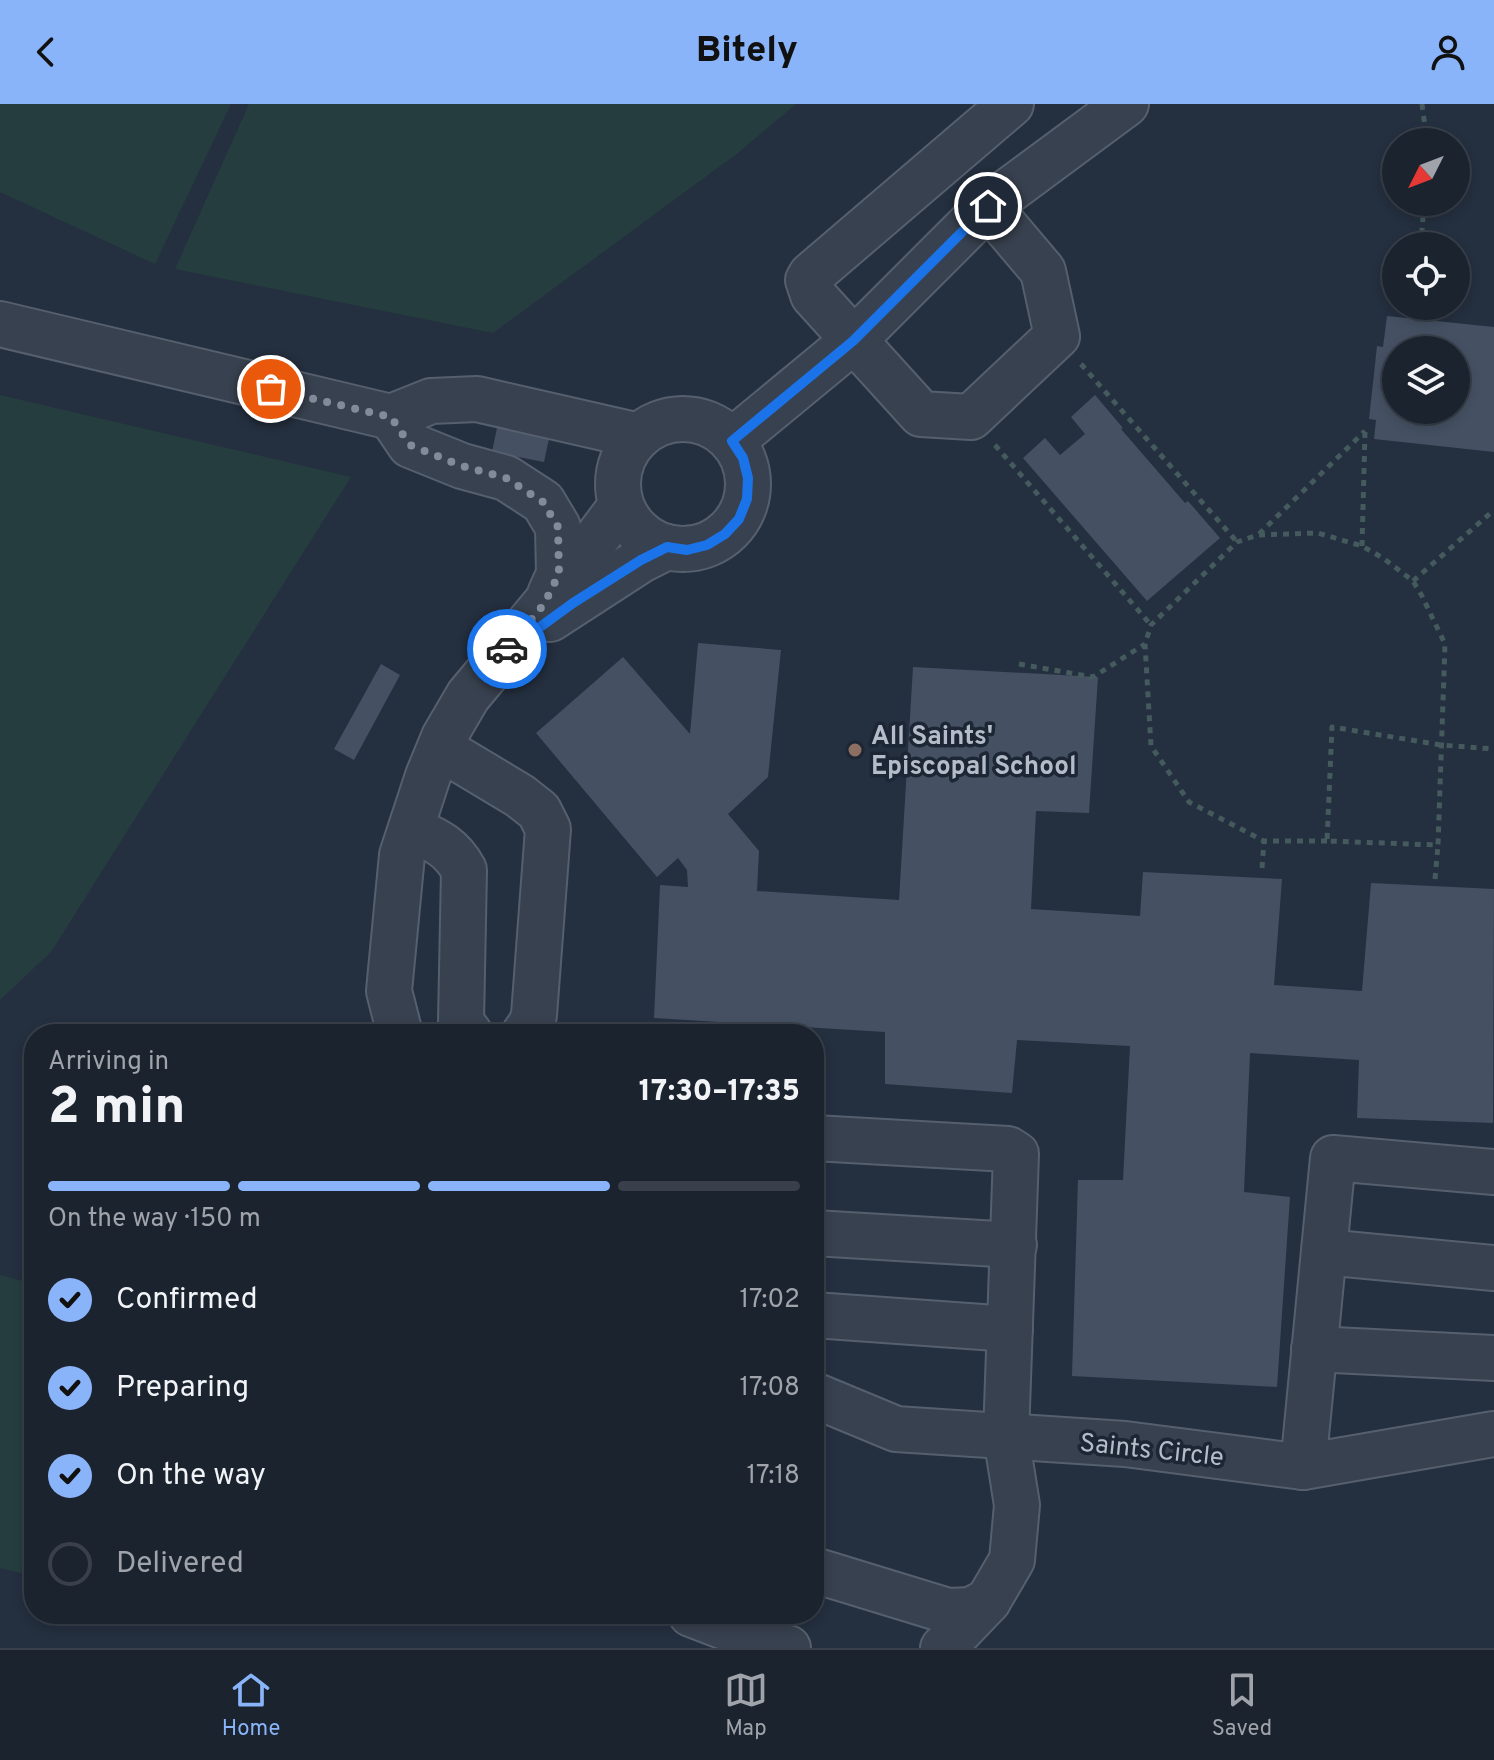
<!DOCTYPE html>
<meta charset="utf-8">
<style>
:root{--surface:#1b232f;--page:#242b37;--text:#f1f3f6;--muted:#a0a4aa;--line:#39404b;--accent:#8ab4f9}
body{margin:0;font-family:Overpass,sans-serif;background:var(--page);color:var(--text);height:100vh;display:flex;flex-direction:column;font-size:30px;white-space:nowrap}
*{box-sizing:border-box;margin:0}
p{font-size:26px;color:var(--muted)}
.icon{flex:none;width:44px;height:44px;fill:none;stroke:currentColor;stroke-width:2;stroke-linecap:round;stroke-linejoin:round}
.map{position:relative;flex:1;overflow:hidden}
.side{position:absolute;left:24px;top:920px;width:800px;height:600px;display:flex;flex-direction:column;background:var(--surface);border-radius:32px;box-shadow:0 4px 12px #0003,0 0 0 2px var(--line)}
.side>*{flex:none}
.needle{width:52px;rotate:228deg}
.buttons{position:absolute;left:1382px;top:24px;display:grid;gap:16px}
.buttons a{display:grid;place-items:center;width:88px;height:88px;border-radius:50%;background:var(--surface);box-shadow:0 4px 12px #0003,0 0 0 2px var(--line);font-size:40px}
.pin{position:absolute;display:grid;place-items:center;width:68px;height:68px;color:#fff;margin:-34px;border:4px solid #fff;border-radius:50%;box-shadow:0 2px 8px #0007}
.courier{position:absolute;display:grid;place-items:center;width:80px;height:80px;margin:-40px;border:6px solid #1a73e8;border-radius:50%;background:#fff;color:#222;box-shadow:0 2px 10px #0007}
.head em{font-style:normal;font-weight:800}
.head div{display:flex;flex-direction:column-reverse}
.head{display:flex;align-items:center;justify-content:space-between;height:136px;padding:0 24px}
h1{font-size:52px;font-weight:800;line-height:60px}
.bar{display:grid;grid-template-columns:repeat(4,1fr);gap:12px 8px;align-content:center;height:96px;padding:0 24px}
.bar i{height:10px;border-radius:6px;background:var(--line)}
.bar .on{background:var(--accent)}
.bar p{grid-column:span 4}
ol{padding:0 24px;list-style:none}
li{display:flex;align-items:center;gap:24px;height:88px}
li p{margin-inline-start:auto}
li .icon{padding:8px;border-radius:50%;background:var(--accent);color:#111;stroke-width:4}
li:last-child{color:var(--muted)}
li i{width:44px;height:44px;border:4px solid var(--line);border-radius:50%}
header{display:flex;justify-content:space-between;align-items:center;height:104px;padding:0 24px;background:var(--accent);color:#111;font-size:36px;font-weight:800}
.dock{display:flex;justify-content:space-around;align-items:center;height:112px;border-top:2px solid var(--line);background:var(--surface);font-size:22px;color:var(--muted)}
.dock a{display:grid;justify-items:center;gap:4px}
.dock .on{color:var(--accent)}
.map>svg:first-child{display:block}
.green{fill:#263d40}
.building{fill:#455163;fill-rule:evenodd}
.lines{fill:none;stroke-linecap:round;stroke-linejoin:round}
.minor-casing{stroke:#565f6d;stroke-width:48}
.path{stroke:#445a5d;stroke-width:5;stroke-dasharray:6 6;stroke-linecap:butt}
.minor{stroke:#38414f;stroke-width:44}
.done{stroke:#828b99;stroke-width:8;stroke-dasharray:0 14.4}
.route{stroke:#1a73e8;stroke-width:10}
.education-dot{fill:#8d6e63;stroke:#1d2634;stroke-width:3}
.labels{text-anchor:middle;stroke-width:7;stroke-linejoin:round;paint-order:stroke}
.poi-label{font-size:26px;font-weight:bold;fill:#b4bcca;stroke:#1d2634;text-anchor:start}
.street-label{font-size:26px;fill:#b4bcca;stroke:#1d2634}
</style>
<header><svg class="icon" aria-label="back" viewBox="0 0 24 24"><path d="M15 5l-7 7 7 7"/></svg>Bitely<svg class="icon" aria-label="person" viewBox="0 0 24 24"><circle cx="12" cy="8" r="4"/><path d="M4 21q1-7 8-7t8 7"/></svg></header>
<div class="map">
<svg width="1494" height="1544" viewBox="0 0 1494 1544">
<rect width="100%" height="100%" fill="#242f3f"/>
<g class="green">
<polygon points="0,0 231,0 155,160 0,88"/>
<polygon points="249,0 796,0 738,49 493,229 175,165"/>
<polygon points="0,291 351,373 51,848 0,896"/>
<polygon points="0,1171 34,1180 34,1472 0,1464"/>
<polygon points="189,1510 241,1510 239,1522"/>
</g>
<g class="building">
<path d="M1387,212l107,11v125l-120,-13 2,-19 -7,-1 8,-73 6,1zM1396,246h60v60h-60z"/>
<polygon points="1095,291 1123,324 1121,325 1185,399 1188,397 1220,434 1147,497 1023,354 1045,334 1060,351 1085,330 1071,313"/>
<polygon points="498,319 550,330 544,358 492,348"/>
<polygon points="698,539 781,546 768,673 728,710 759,747 757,787 899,796 913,563 1098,573 1089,709 1036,707 1031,805 1140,812 1143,768 1282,775 1274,881 1362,887 1371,779 1494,785 1493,1019 1357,1014 1359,956 1250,949 1244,1088 1290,1093 1277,1283 1072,1272 1078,1076 1123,1076 1130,942 1017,936 1012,989 885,980 885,928 654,914 660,781 688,783 687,766 678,754 657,773 536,629 623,553 690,630"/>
<polygon points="381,560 400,571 354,656 334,645"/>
</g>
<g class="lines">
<g class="minor-casing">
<g id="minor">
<polyline points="988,102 1043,167 1057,232 971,313 921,310 813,191 808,176 811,171 1011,0"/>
<polyline points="0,220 391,313"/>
<polyline points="391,313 410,341 462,362 506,374 543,398 558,423 559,470 550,490"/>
<polyline points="391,313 431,297 477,295 639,332"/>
<circle cx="683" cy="380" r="65"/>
<polyline points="732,337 853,237 988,102 1126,0"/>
<polyline points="550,515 641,456 667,443"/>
<polyline points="440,644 520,692 539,707 548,725 534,911 531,920 524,930"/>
<path d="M411,725c24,11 40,17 53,41l-3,152 9,12"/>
<polyline points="400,930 389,887 402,751 428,672 444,633 468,592 569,471 621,402"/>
<polyline points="814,1034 1008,1045 1016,1050 1006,1332 1017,1401 1012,1456 988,1497 971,1506 948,1507 814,1466"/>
<polyline points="814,1129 1014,1141"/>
<polyline points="1324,1148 1494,1164"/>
<polyline points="814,1211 1010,1225"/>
<polyline points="1314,1245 1494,1254"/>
<polyline points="814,1291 896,1325 1125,1340 1303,1363 1494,1330"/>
<polyline points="1303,1363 1333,1054 1494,1068"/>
<polyline points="691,1510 774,1542 788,1544"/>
<polyline points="943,1544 988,1497"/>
</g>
</g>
<g class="path">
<polyline points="1422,0 1427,38"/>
<polyline points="1421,142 1424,98"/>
<polyline points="1081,260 1237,438"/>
<polyline points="995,341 1151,521"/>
<polyline points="1259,430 1365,327"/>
<polyline points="1362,442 1365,328"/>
<polyline points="1413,477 1494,406"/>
<polyline points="1019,560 1093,573 1145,540"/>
<polyline points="1327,737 1264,737 1189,698 1151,642 1145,540 1151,521 1237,438 1258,431 1318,429 1362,442 1383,454 1413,477 1422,492 1445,540 1438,741 1327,737 1332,623 1441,641 1494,645"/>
<polyline points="1262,764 1264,737"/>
<polyline points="1435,775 1438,741"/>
</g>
<use href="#minor" class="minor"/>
</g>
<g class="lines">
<polyline class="done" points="271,285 391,313 410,341 462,362 506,374 543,398 558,423 559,470 544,500 507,545"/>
<polyline class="route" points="507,545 503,550 573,499 641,456 667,443 687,446 707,441 725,430 739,415 747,395 748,374 743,354 732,337 853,237 988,102"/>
</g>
<circle class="education-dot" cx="855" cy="646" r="8"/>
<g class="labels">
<g class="poi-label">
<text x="871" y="640">All Saints'<tspan x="871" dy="30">Episcopal School</tspan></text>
</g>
<g class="street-label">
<text transform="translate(1152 1345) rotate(6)" y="9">Saints Circle</text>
</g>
</g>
</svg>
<div class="buttons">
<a><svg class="needle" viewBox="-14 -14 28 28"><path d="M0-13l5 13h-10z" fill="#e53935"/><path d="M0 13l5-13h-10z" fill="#a0a4aa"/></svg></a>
<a><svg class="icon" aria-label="locate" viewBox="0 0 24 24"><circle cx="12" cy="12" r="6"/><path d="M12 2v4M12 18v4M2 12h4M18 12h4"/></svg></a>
<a><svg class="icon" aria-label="layers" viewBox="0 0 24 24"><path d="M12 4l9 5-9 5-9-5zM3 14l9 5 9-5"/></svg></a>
</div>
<div class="pin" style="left:271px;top:285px;background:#ea580c"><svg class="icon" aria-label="bag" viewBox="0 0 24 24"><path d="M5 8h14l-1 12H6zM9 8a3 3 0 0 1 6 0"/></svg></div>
<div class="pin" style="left:988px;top:102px;background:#1f2937"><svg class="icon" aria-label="home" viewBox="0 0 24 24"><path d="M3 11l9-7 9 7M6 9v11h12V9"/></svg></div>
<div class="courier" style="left:507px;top:545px"><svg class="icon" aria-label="car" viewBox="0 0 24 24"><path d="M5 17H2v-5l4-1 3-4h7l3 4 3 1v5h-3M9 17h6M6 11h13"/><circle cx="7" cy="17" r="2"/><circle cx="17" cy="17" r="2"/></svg></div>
<section class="side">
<div class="head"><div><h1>2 min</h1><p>Arriving in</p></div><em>17:30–17:35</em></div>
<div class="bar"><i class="on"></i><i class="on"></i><i class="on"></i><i></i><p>On the way · 150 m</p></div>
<ol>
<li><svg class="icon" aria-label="check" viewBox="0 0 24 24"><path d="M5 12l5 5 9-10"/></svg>Confirmed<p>17:02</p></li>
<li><svg class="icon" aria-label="check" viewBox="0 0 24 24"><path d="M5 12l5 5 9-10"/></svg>Preparing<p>17:08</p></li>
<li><svg class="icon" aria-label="check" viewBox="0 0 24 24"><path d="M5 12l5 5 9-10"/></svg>On the way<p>17:18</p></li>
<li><i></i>Delivered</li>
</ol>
</section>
</div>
<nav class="dock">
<a class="on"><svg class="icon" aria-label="home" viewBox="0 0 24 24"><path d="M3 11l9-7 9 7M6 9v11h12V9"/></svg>Home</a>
<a><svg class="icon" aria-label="map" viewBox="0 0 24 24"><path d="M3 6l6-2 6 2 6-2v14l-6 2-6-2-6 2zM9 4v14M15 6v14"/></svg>Map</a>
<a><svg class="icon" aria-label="saved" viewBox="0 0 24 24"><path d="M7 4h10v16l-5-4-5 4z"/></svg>Saved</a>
</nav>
